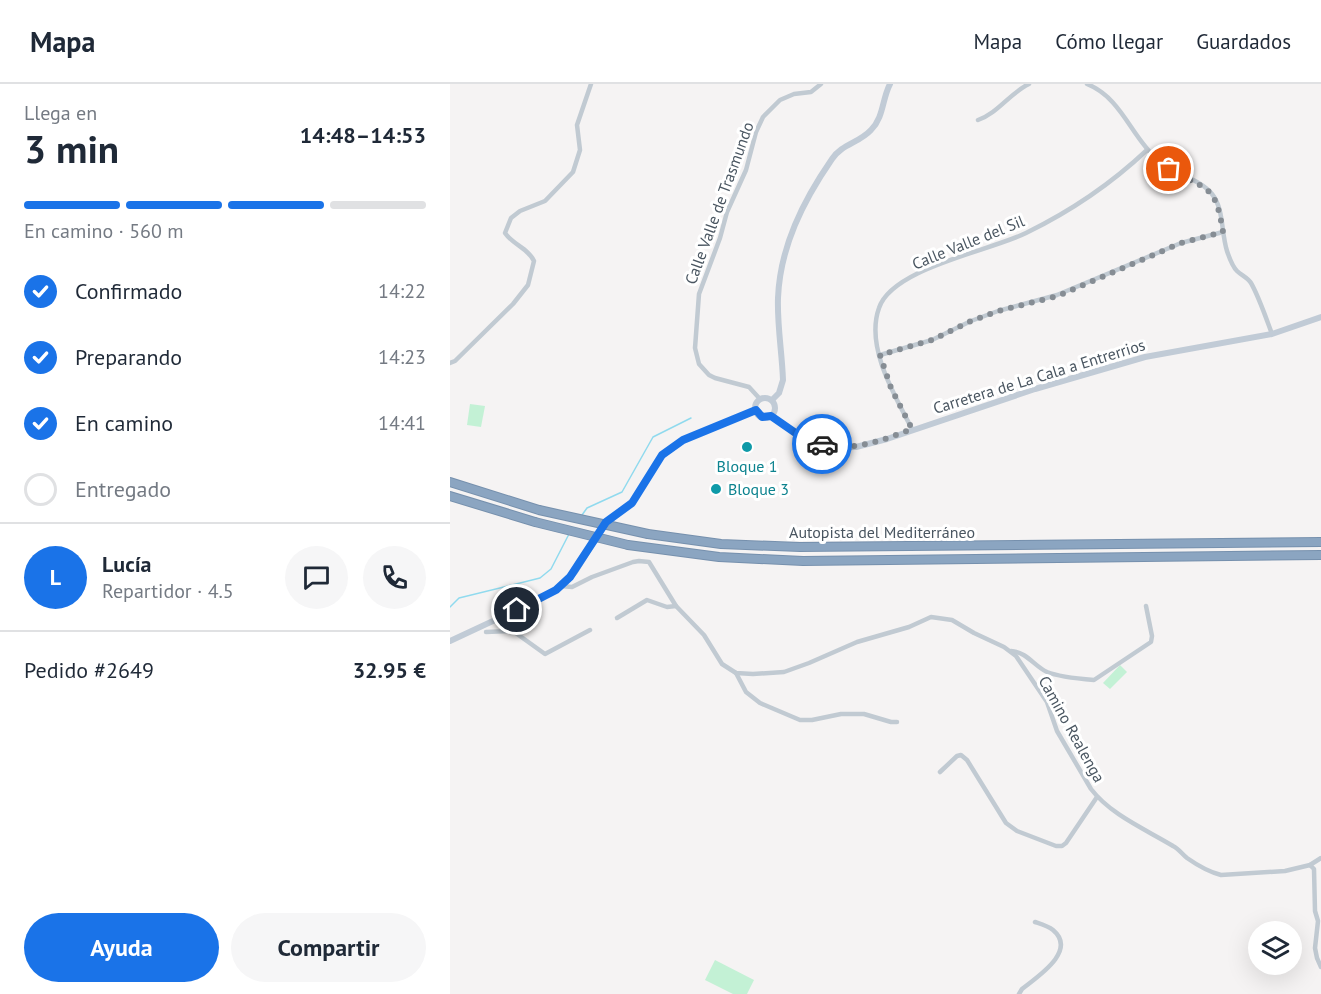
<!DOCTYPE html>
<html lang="es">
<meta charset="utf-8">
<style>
:root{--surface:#fff;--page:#f6f6f7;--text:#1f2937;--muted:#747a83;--line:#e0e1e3;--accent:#1a73e8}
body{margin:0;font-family:"PT Sans",sans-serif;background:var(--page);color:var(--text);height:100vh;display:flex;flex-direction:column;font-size:22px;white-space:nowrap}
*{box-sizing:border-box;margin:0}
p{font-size:20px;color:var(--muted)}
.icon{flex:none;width:33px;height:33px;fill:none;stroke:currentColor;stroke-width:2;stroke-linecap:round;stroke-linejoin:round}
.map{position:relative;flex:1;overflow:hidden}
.sheet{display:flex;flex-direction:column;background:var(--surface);width:450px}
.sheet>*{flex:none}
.tools{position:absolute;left:798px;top:837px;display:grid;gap:12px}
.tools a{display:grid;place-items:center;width:54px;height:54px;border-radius:50%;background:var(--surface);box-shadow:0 6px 24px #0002;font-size:30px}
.pin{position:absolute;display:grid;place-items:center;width:51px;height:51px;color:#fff;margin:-26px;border:3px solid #fff;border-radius:50%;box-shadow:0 2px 6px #0007}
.courier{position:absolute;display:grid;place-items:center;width:60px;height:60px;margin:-30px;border:4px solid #1a73e8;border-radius:50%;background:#fff;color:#222;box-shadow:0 2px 8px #0007}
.summary em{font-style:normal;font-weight:600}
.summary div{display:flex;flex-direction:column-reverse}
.summary{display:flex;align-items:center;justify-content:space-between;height:102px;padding:0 24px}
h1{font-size:39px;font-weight:600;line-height:45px}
.bar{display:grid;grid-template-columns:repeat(4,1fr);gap:9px 6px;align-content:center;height:72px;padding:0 24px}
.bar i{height:8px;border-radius:4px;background:var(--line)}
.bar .on{background:var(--accent)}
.bar p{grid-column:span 4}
.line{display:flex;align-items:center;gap:15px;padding:0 24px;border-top:2px solid var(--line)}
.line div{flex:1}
.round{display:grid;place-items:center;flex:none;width:63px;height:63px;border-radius:32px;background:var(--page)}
ol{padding:0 24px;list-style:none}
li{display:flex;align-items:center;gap:18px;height:66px}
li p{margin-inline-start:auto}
li .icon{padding:6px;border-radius:50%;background:var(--accent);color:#fff;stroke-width:4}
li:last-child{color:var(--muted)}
li i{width:33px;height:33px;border:3px solid var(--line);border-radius:50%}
.action{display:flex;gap:12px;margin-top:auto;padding:12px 24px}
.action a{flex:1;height:69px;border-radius:36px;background:var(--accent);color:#fff;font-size:24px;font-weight:600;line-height:69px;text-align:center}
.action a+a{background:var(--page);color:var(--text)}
header{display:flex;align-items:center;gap:36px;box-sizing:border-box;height:84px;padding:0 30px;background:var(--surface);border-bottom:2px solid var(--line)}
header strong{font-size:28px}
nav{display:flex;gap:33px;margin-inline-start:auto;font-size:21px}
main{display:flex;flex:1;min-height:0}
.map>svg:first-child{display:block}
.green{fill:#c3f1d5}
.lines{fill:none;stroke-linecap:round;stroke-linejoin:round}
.stream{stroke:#90daee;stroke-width:1.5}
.highway-casing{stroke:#7690ad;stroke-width:10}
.street{stroke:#c1cad2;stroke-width:4.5}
.secondary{stroke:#c1cbd6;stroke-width:6}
.highway{stroke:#8ba5c1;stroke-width:8}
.highway-bridge-casing{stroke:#7690ad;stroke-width:10;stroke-linecap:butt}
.highway-bridge{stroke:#8ba5c1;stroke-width:8}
.done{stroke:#868d94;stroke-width:6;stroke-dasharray:0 10.8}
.route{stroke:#1a73e8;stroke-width:8}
.culture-dot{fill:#0f9aa8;stroke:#fff;stroke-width:2}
.labels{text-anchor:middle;stroke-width:6;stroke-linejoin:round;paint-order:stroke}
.street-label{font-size:16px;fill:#4a5661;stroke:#fff}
.culture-label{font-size:16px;fill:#0d838f;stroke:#fff}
</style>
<header>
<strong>Mapa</strong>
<nav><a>Mapa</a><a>Cómo llegar</a><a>Guardados</a></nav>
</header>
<main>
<section class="sheet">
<div class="summary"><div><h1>3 min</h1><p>Llega en</p></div><em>14:48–14:53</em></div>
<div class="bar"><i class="on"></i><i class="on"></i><i class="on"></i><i></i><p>En camino · 560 m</p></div>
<ol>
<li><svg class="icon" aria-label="check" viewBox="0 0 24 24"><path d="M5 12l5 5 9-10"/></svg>Confirmado<p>14:22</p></li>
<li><svg class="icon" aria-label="check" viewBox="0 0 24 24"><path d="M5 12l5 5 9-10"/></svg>Preparando<p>14:23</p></li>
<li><svg class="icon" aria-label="check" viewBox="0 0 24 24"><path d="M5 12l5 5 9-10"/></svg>En camino<p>14:41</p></li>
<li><i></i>Entregado</li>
</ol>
<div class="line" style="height:108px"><b class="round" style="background:var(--accent);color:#fff">L</b><div><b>Lucía</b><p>Repartidor · 4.5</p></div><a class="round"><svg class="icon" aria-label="chat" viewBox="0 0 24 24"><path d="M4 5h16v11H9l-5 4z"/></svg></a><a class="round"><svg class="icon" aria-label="phone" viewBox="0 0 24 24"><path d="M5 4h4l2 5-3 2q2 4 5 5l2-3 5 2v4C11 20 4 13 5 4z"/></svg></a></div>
<div class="line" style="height:78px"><div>Pedido #2649</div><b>32.95 €</b></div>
<div class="action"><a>Ayuda</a><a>Compartir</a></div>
</section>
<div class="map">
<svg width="871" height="910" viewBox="0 0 871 910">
<rect width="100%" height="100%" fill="#f5f3f3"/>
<g class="green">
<polygon points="20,320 35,322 31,343 17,341"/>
<polygon points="670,581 677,588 660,605 653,599"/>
<polygon points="265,876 304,896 297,910 283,910 255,896"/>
</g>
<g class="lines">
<g class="stream">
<polyline points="132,431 137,424 172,408 203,353 241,334"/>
<polyline points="0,523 9,514 90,494 101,485 119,450"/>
</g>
<g class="highway-casing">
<g id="highway">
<polyline points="0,398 89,426"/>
<polyline points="0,412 85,438"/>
<polyline points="198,450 271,460 350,463 871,458"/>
<polyline points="178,461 269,473 353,477 871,471"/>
</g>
</g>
<g class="street">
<path d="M637,0c35,14 44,53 71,76 15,13 42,19 54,34 12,15 9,38 15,57 2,6 5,15 10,20 4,4 11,7 14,12 8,14 15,35 21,51"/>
<path d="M528,36c20,-7 32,-27 51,-36"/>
<polyline points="430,271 482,256 521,237 548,227 607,211 731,159 773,148"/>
<path d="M0,279l5,-2 58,-57 15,-19 6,-24c-6,-13 -21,-16 -29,-28l6,-15 9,-7 25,-10 28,-29 7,-22 -3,-25 14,-41"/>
<polyline points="310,315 299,303 265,294 259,291 249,280 245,264 249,210 270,154 277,128 296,86 306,48 313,33 330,16 344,10 361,8 371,0"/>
<path d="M462,345c-17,-33 -47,-82 -33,-121 13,-40 111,-57 147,-75 43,-21 86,-50 121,-83"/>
<path d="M111,502l11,1 20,-10 41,-15 6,-1 10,1 27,44 28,29 18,29 14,9 17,1 31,-2 25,-9 48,-21 52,-15 22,-10 21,3 22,13 30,14 12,9 31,46 10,29 34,58c20,26 54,40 82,57 6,3 9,8 14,12 10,7 22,14 34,17l64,-4 25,-6 4,4 1,42 3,10 -3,27 2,10 4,9"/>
<polyline points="167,534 197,516 217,523 226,522"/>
<polyline points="36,548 63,547 95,570 140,546"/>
<path d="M561,567c16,1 23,15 36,21 12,5 35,7 47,8l57,-38 1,-6 -6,-30"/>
<polyline points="286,589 296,608 310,619 350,636 362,636 391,630 414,630 441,638 447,638"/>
<polyline points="490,688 507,672 511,671 517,676 556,739 567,747 606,762 612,762 616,759 647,713"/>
<polyline points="860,781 871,774"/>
<path d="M569,910l3,-5c15,-12 56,-38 31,-59 -5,-4 -12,-6 -18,-8"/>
</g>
<g class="secondary">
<circle cx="315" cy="324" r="10"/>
<path d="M322,316l7,-7 4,-13c-1,-28 -6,-55 -5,-82 2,-51 25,-97 54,-139 10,-15 27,-16 39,-29 13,-13 11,-31 19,-46"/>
<polyline points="321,332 347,350 362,357 385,363 406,363 437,355 585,305 695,273 822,250 871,233"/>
<polyline points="0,557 88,516 111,502 125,488 156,438 182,419 212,371 233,356 306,326"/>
</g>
<use href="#highway" class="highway"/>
<g class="highway-bridge-casing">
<g id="highway-bridge">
<polyline points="89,426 198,450"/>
<polyline points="85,438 178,461"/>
</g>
</g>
<use href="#highway-bridge" class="highway-bridge"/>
</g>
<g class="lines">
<path class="done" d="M372,360c32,8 61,-4 90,-15l-21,-41 -11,-33 52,-15 39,-19 27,-10 60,-15 123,-53 42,-11c-8,-50 -15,-40 -54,-63"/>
<polyline class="route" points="67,526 106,506 120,493 156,438 182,419 212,371 233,356 306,326 312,333 321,332 347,350 372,360"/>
</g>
<g class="culture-dot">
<circle cx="297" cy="363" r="6"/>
<circle cx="266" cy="405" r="6"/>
</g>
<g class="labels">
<g class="street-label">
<text transform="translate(269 119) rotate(-70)" y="6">Calle Valle de Trasmundo</text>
<text transform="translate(518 158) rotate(-22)" y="6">Calle Valle del Sil</text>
<text transform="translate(589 292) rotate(-17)" y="6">Carretera de La Cala a Entrerrios</text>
<text x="432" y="454">Autopista del Mediterráneo</text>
<text transform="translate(622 645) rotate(61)" y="6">Camino Realenga</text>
</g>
<g class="culture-label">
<text x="297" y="388">Bloque 1</text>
<text x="278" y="411" text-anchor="start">Bloque 3</text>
</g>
</g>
</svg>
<div class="tools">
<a><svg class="icon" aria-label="layers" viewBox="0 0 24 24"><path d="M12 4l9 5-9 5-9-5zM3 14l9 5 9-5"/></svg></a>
</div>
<div class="pin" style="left:719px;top:85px;background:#ea580c"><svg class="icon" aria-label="bag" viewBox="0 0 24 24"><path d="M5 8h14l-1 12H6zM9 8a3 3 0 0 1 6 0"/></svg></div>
<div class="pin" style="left:67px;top:526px;background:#1f2937"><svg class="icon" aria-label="home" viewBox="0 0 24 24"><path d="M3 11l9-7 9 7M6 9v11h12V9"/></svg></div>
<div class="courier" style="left:372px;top:360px"><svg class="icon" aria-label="car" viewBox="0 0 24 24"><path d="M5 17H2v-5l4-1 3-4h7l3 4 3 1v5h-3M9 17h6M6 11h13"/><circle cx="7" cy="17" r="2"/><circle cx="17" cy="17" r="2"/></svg></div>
</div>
</main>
